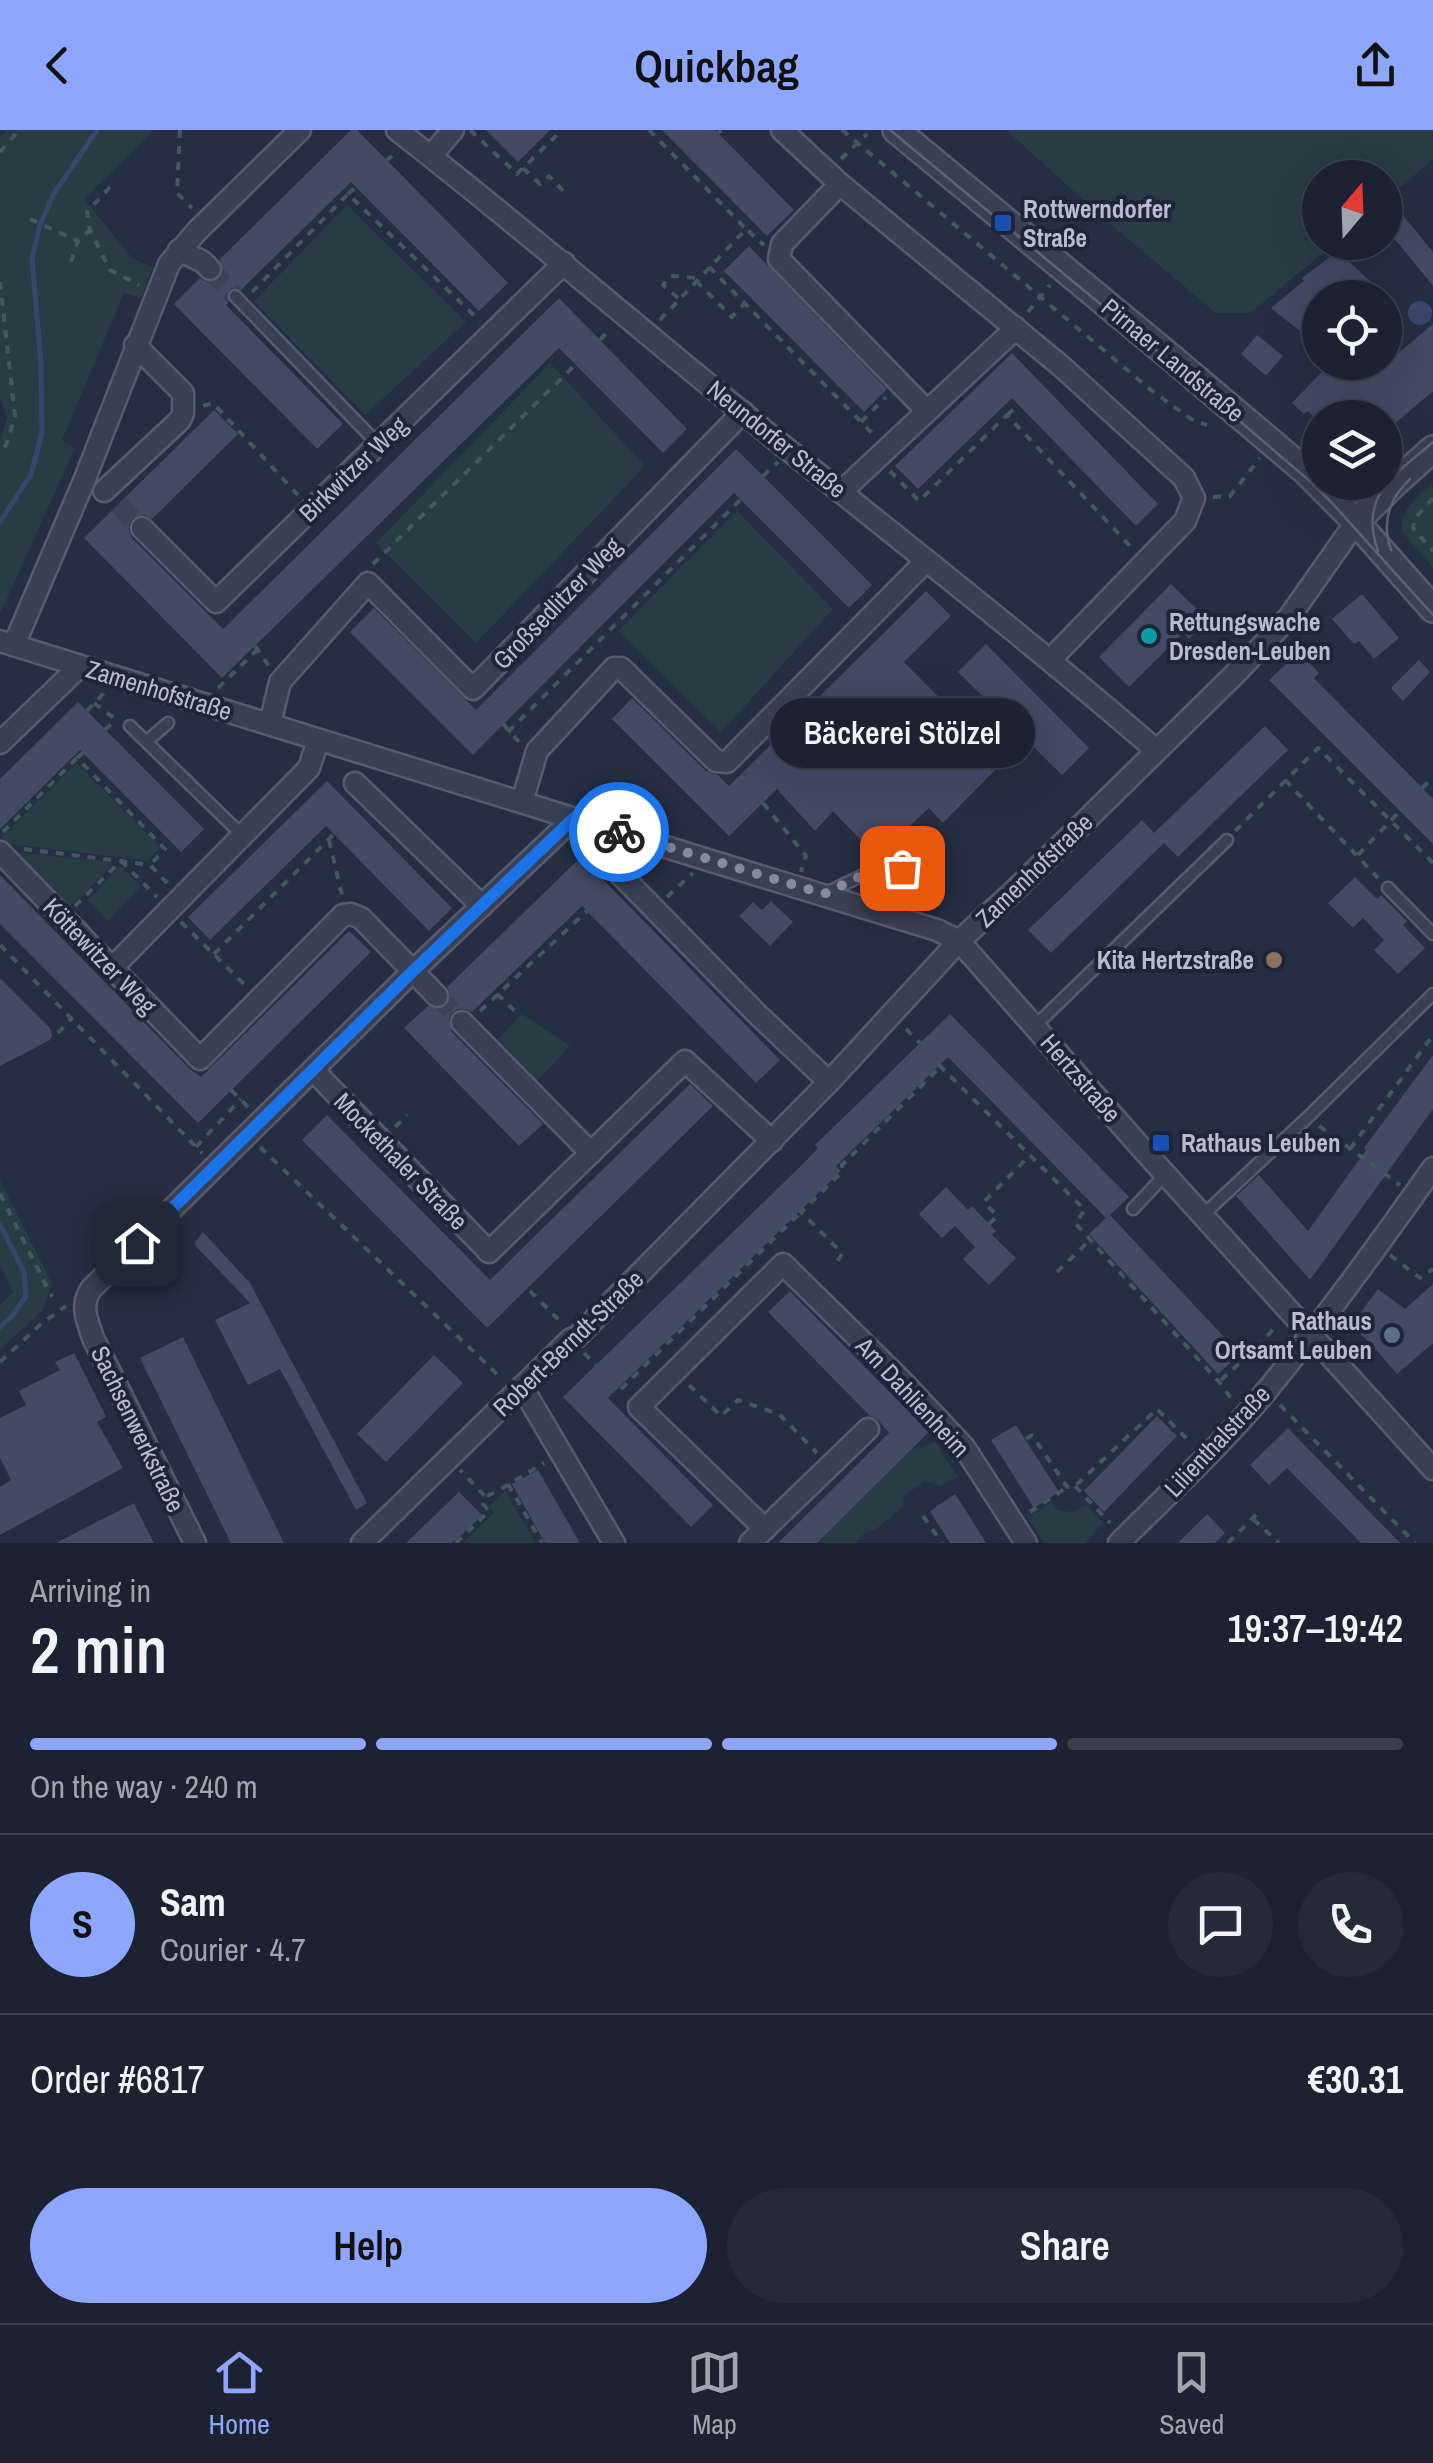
<!DOCTYPE html>
<meta charset="utf-8">
<style>
:root{--surface:#1c2232;--page:#252a3a;--text:#f1f3f6;--muted:#a0a4ac;--line:#3a3f4d;--accent:#8ea6fc}
body{margin:0;font-family:"Archivo Narrow",sans-serif;background:var(--page);color:var(--text);height:100vh;display:flex;flex-direction:column;font-size:38px;white-space:nowrap}
*{box-sizing:border-box;margin:0}
p{font-size:32px;color:var(--muted)}
.icon{flex:none;width:55px;height:55px;fill:none;stroke:currentColor;stroke-width:2;stroke-linecap:round;stroke-linejoin:round}
.map{position:relative;height:1413px;overflow:hidden}
.sheet{display:flex;flex-direction:column;background:var(--surface);flex:1}
.sheet>*{flex:none}
.needle{width:65px;rotate:19deg}
.fabs{position:absolute;left:1302px;top:30px;display:grid;gap:20px}
.fabs a{display:grid;place-items:center;width:100px;height:100px;border-radius:50%;background:var(--surface);box-shadow:0 10px 40px #0002,0 0 0 2px var(--line);font-size:50px}
.pin{position:absolute;display:grid;place-items:center;width:85px;height:85px;color:#fff;margin:-42px;border-radius:20px;box-shadow:0 5px 15px #0006}
.courier{position:absolute;display:grid;place-items:center;width:100px;height:100px;margin:-50px;border:8px solid #1a73e8;border-radius:50%;background:#fff;color:#222;box-shadow:0 2px 12px #0007}
.bubble{position:absolute;height:70px;border-radius:35px;background:var(--surface);box-shadow:0 10px 40px #0002,0 0 0 2px var(--line);font-size:32px;font-weight:600;line-height:70px;text-align:center}
.overview em{font-style:normal;font-weight:600}
.overview div{display:flex;flex-direction:column-reverse}
.overview{display:flex;align-items:center;justify-content:space-between;height:170px;padding:0 30px}
h1{font-size:65px;font-weight:600;line-height:75px}
.bar{display:grid;grid-template-columns:repeat(4,1fr);gap:15px 10px;align-content:center;height:120px;padding:0 30px}
.bar i{height:12px;border-radius:8px;background:var(--line)}
.bar .on{background:var(--accent)}
.bar p{grid-column:span 4}
.line{display:flex;align-items:center;gap:25px;padding:0 30px;border-top:2px solid var(--line)}
.line div{flex:1}
.round{display:grid;place-items:center;flex:none;width:105px;height:105px;border-radius:52px;background:var(--page)}
.primary-button{display:flex;gap:20px;margin-top:auto;padding:20px 30px}
.primary-button a{flex:1;height:115px;border-radius:60px;background:var(--accent);color:#111;font-size:40px;font-weight:600;line-height:115px;text-align:center}
.primary-button a+a{background:var(--page);color:var(--text)}
header{display:flex;justify-content:space-between;align-items:center;height:130px;padding:0 30px;background:var(--accent);color:#111;font-size:45px;font-weight:600}
.dock{display:flex;justify-content:space-around;align-items:center;height:140px;border-top:2px solid var(--line);background:var(--surface);font-size:28px;color:var(--muted)}
.dock a{display:grid;justify-items:center;gap:5px}
.dock .on{color:var(--accent)}
.map>svg:first-child{display:block}
.green{fill:#283c44}
.water{fill:#39466b}
.lines{fill:none;stroke-linecap:round;stroke-linejoin:round}
.stream{stroke:#39466b;stroke-width:5}
.building{fill:#424a64}
.minor-tunnel{stroke:#3c4358;stroke-width:20;stroke-dasharray:20 10;stroke-linecap:butt}
.service-casing{stroke:#565b6d;stroke-width:15}
.minor-casing{stroke:#565b6d;stroke-width:25}
.tertiary-casing{stroke:#565b6d;stroke-width:30}
.path{stroke:#43585e;stroke-width:4;stroke-dasharray:8 8;stroke-linecap:butt}
.service{stroke:#3a4053;stroke-width:10}
.minor{stroke:#3a4053;stroke-width:20}
.tertiary{stroke:#3a4053;stroke-width:25}
.tram{stroke:#5c647a;stroke-width:2.5}
.done{stroke:#858a9d;stroke-width:10;stroke-dasharray:0 18}
.route{stroke:#1a73e8;stroke-width:12}
.transit-dot{fill:#1a4fb4;stroke:#1f2538;stroke-width:4}
.culture-dot{fill:#0f9aa8;stroke:#1f2538;stroke-width:4}
.education-dot{fill:#8d6e63;stroke:#1f2538;stroke-width:4}
.service-dot{fill:#5c6f8a;stroke:#1f2538;stroke-width:4}
.labels{text-anchor:middle;stroke-width:8;stroke-linejoin:round;paint-order:stroke}
.poi-label{font-size:25px;font-weight:bold;fill:#b8bccd;stroke:#1f2538;text-anchor:start}
.street-label{font-size:25px;fill:#b8bccd;stroke:#1f2538}
</style>
<header><svg class="icon" aria-label="back" viewBox="0 0 24 24"><path d="M15 5l-7 7 7 7"/></svg>Quickbag<svg class="icon" aria-label="share" viewBox="0 0 24 24"><path d="M12 15V3M7 8l5-5 5 5M5 13v7h14v-7"/></svg></header>
<div class="map">
<svg width="1433" height="1413" viewBox="0 0 1433 1413">
<rect width="100%" height="100%" fill="#262e43"/>
<g class="green">
<polygon points="7,0 154,0 84,69 132,128 153,137 141,168 124,163 62,310 75,318 0,484 0,312 7,287 0,268 0,8"/>
<polygon points="1006,0 1433,0 1433,29 1385,71 1385,48 1320,48 1320,112 1335,113 1250,183 1216,183 1108,92"/>
<polygon points="347,75 466,192 365,285 254,171"/>
<polygon points="550,233 645,336 476,513 376,413"/>
<path d="M1433,353v84l-31,-35c-3,-23 16,-35 31,-49z"/>
<polygon points="737,381 833,479 721,602 618,501"/>
<polygon points="77,633 160,717 148,731 13,714 3,720 0,717 0,709"/>
<polygon points="13,722 111,732 113,735 64,782"/>
<polygon points="120,736 141,756 108,790 87,770"/>
<polygon points="522,884 570,916 537,951 497,910"/>
<polygon points="0,1050 52,1154 42,1181 0,1219 0,1175 13,1162 0,1134"/>
<polygon points="935,1312 958,1347 940,1356 924,1351 904,1366 903,1377 875,1400 870,1400 858,1408 857,1413 817,1413 911,1320"/>
<polygon points="505,1361 536,1413 463,1413 494,1383 489,1376"/>
<polygon points="1051,1372 1058,1380 1071,1382 1086,1375 1103,1393 1085,1413 1044,1413 1028,1388"/>
</g>
<circle class="water" cx="1420" cy="183" r="12"/>
<g class="lines">
<g class="stream">
<polyline points="0,392 31,344 42,302 41,235 32,128 40,95 53,65 97,0"/>
<polyline points="0,1095 24,1142 26,1166 12,1186 0,1197"/>
</g>
</g>
<g class="building">
<polygon points="351,0 357,0 508,153 479,181 351,52 241,160 232,158 226,165 229,172 226,175 343,294 317,319 174,174 200,148 207,152 219,149 223,142 220,129"/>
<polygon points="486,0 550,0 518,32"/>
<polygon points="662,0 715,0 794,80 767,106"/>
<polygon points="1396,77 1433,122 1433,156 1385,97 1385,86"/>
<polygon points="749,116 887,259 864,282 724,141"/>
<polygon points="1338,121 1388,168 1320,168 1320,217 1271,178 1304,151 1302,148"/>
<polygon points="559,168 687,299 663,323 559,218 222,548 84,408 214,280 238,304 152,389 145,385 133,388 129,394 129,401 132,408 223,499"/>
<polygon points="1433,194 1433,261 1385,302 1385,288 1377,288 1361,269 1343,288 1320,288 1319,292 1308,281 1304,284 1292,273 1331,232 1388,232"/>
<polygon points="1257,205 1283,226 1266,246 1241,224"/>
<polygon points="1012,223 1158,374 1136,396 1012,268 918,359 895,336"/>
<polygon points="736,319 872,455 849,478 734,363 473,625 350,502 374,478 476,580"/>
<polygon points="1171,454 1208,490 1189,509 1183,503 1129,557 1099,527"/>
<polygon points="926,461 951,486 904,532 1003,632 943,693 929,678 877,727 833,681 815,701 777,659 729,706 612,589 632,568 706,641 718,645 729,656"/>
<polygon points="1362,464 1399,508 1374,529 1359,511 1354,514 1332,489"/>
<polygon points="986,514 1089,618 1062,645 958,542"/>
<polygon points="1299,522 1319,543 1314,548 1433,669 1433,714 1269,550"/>
<polygon points="1419,530 1430,542 1403,571 1391,558"/>
<polygon points="78,572 204,699 181,722 80,620 0,699 0,649"/>
<polygon points="1265,596 1288,620 1178,727 1164,713 1051,823 1028,800 1142,690 1154,703"/>
<polygon points="327,651 452,778 429,801 326,696 210,810 188,787"/>
<polygon points="581,727 780,930 756,953 582,776 472,882 465,879 458,879 452,883 449,889 452,902 543,994 519,1016 404,898 428,876 439,879 447,875 450,864 447,857"/>
<polygon points="0,745 190,939 201,947 349,801 371,822 198,993 0,794"/>
<polygon points="1355,747 1377,769 1381,765 1407,791 1403,795 1425,818 1398,844 1374,820 1384,810 1363,788 1353,798 1328,773"/>
<polygon points="771,771 793,792 770,816 739,786 753,772 762,780"/>
<polygon points="0,848 50,898 52,906 50,910 0,936"/>
<polygon points="950,884 1129,1067 1110,1085 1240,1224 1218,1244 1089,1104 1106,1088 948,927 836,1036 841,1041 608,1268 713,1375 691,1397 563,1267 808,1029 818,1018 815,1015"/>
<polygon points="1433,925 1433,979 1310,1150 1236,1066 1259,1045 1308,1101 1366,1020 1364,1018"/>
<polygon points="690,954 713,976 487,1198 302,1010 327,985 490,1150"/>
<polygon points="946,1057 968,1080 972,1076 989,1094 996,1101 992,1105 1016,1128 989,1155 963,1129 975,1117 955,1096 942,1108 919,1084"/>
<polygon points="203,1102 250,1153 367,1373 356,1380 280,1239 248,1255 215,1190 250,1173 194,1114"/>
<polygon points="1433,1154 1433,1213 1397,1244 1372,1215 1351,1195 1378,1159 1405,1179"/>
<polygon points="790,1161 929,1302 817,1413 778,1413 889,1303 877,1289 870,1286 768,1182"/>
<polygon points="183,1207 284,1413 231,1413 140,1228"/>
<polygon points="74,1223 106,1287 97,1292 123,1338 0,1405 0,1357 11,1350 0,1328 0,1288 26,1275 19,1261 60,1240 55,1232"/>
<polygon points="434,1225 463,1253 386,1332 357,1304"/>
<polygon points="1157,1286 1177,1306 1104,1382 1084,1361"/>
<polygon points="1016,1295 1059,1362 1034,1378 991,1310"/>
<polygon points="1288,1298 1322,1333 1400,1413 1361,1413 1287,1338 1269,1355 1250,1335"/>
<polygon points="538,1340 580,1413 545,1413 541,1406 512,1354"/>
<polygon points="459,1362 482,1385 468,1399 452,1413 406,1413"/>
<polygon points="955,1364 965,1379 986,1413 950,1413 930,1381"/>
<polygon points="134,1373 154,1413 56,1413"/>
<polygon points="1207,1384 1225,1403 1215,1413 1178,1413"/>
</g>
<g class="lines">
<g class="minor-tunnel">
<polyline points="210,139 235,166"/>
<polyline points="118,374 142,398"/>
<polyline points="437,866 462,892"/>
</g>
<g class="service-casing">
<g id="service">
<polyline points="235,166 378,314"/>
<polyline points="130,596 242,705"/>
<polyline points="147,611 168,593"/>
<polyline points="1388,758 1433,804"/>
<polyline points="824,764 878,738 902,739"/>
<polyline points="1035,896 1227,710"/>
<polyline points="1133,1079 1165,1045"/>
<polyline points="1203,1085 1308,987 1433,864"/>
</g>
</g>
<g class="minor-casing">
<g id="minor">
<path d="M397,0c134,104 262,216 394,322 123,99 246,195 365,298"/>
<polyline points="782,0 840,54 1061,236 1184,348 1194,368 1185,391 1051,529"/>
<polyline points="431,26 453,0"/>
<polyline points="840,54 782,114 779,129 927,281"/>
<polyline points="179,120 203,132 210,139"/>
<polyline points="104,361 180,290 183,283 183,263 135,215"/>
<polyline points="841,362 1016,198"/>
<polyline points="142,398 216,472 564,133"/>
<polyline points="0,511 708,730 937,800 959,811 1145,1022 1433,1339"/>
<polyline points="14,515 84,351 169,134 197,101 300,0"/>
<polyline points="270,594 280,552 368,453 473,559 743,282"/>
<polyline points="0,613 80,536"/>
<polyline points="355,653 482,776"/>
<polyline points="522,672 537,621 614,538 621,538 716,631 727,632 926,431"/>
<polyline points="0,722 200,929 343,785 351,784 361,788 437,866"/>
<polyline points="618,742 756,883 829,952"/>
<polyline points="112,838 309,638 318,610"/>
<polyline points="462,892 591,1023"/>
<polyline points="313,940 489,1122 685,931 772,1011"/>
<polyline points="522,1257 614,1413"/>
<polyline points="765,1399 639,1277 783,1134 901,1250 964,1317 1026,1413"/>
<path d="M195,1413l-102,-205c-6,-18 -13,-32 -2,-49l321,-317 162,-154"/>
<polyline points="362,1413 571,1209 577,1207 829,952 959,811 1014,761 1240,539 1290,486 1356,392"/>
<polyline points="750,1413 868,1299"/>
<path d="M1119,1413c50,-50 104,-99 149,-154 58,-71 112,-146 165,-221"/>
</g>
</g>
<g class="tertiary-casing">
<g id="tertiary">
<polyline points="896,0 1173,229 1304,340 1356,392 1433,479"/>
<polyline points="1356,392 1395,353 1433,319"/>
</g>
</g>
<g class="path">
<polyline points="180,0 177,63 192,78"/>
<polyline points="470,0 517,44 562,0"/>
<polyline points="649,0 746,99"/>
<polyline points="842,0 1151,260 1191,289 1207,295"/>
<polyline points="718,3 721,0"/>
<polyline points="0,22 19,0"/>
<polyline points="841,29 867,4"/>
<polyline points="387,30 392,26"/>
<polyline points="523,38 540,54 549,46 566,64"/>
<polyline points="110,57 87,82 90,100 110,140 139,155"/>
<polyline points="348,64 356,57"/>
<polyline points="30,89 78,111"/>
<polyline points="71,132 78,111 90,100"/>
<polyline points="709,137 874,305"/>
<polyline points="696,151 732,187 744,174"/>
<polyline points="0,152 15,286 7,313 0,323"/>
<polyline points="252,162 348,64 480,191"/>
<polyline points="678,168 663,155 671,146 699,148"/>
<polyline points="1028,182 1050,155"/>
<polyline points="660,190 746,99 764,115"/>
<polyline points="600,210 610,199"/>
<polyline points="203,276 213,273 298,365"/>
<polyline points="1007,285 1019,275"/>
<polyline points="861,292 886,267"/>
<polyline points="890,341 919,371 1007,285 1132,418"/>
<polyline points="763,346 778,332"/>
<polyline points="1213,367 1230,366 1260,328"/>
<polyline points="1433,368 1415,388 1413,398 1433,421"/>
<polyline points="373,434 576,234"/>
<polyline points="255,516 269,536"/>
<polyline points="218,558 258,519"/>
<polyline points="94,573 118,591"/>
<polyline points="87,581 106,561"/>
<polyline points="503,594 521,614"/>
<polyline points="105,600 115,590"/>
<polyline points="508,602 740,370"/>
<polyline points="83,623 77,628 165,719 150,735"/>
<polyline points="1285,650 1378,748"/>
<polyline points="1422,658 1433,648"/>
<polyline points="763,673 806,726 801,742"/>
<polyline points="1235,701 1318,618 1433,733"/>
<polyline points="3,702 77,628"/>
<polyline points="329,710 343,769"/>
<polyline points="24,719 150,735 170,756"/>
<polyline points="1358,725 1400,681"/>
<polyline points="601,737 596,732 608,720"/>
<polyline points="667,767 693,743"/>
<polyline points="75,776 121,731 157,767"/>
<polyline points="181,792 245,855"/>
<polyline points="0,815 202,1023"/>
<polyline points="214,824 334,704"/>
<polyline points="497,864 519,885"/>
<polyline points="480,881 587,781"/>
<polyline points="906,899 920,913"/>
<polyline points="58,903 72,888"/>
<polyline points="939,935 1085,1080 1075,1093 1219,1252 1233,1271"/>
<polyline points="231,960 249,978"/>
<polyline points="1319,996 1400,1055"/>
<polyline points="395,997 407,985"/>
<polyline points="196,1017 241,969"/>
<polyline points="260,1017 502,1249"/>
<polyline points="1350,1019 1433,905"/>
<polyline points="0,1064 52,1167"/>
<polyline points="989,1094 997,1086 984,1072 1030,1025"/>
<polyline points="1390,1125 1420,1148 1433,1139"/>
<polyline points="838,1131 842,1123 801,1082 841,1043 842,1035 941,936"/>
<polyline points="1057,1142 1090,1110"/>
<polyline points="530,1161 562,1193"/>
<polyline points="584,1223 596,1235"/>
<polyline points="0,1232 41,1194 66,1176"/>
<polyline points="1221,1250 1256,1218 1278,1194"/>
<polyline points="689,1255 721,1286 738,1270 779,1284 817,1323"/>
<polyline points="621,1259 801,1082"/>
<polyline points="1280,1275 1415,1413"/>
<polyline points="1026,1309 1032,1305 1067,1357 1075,1356 1157,1279 1192,1314"/>
<polyline points="508,1354 542,1413"/>
<polyline points="1075,1356 1110,1393"/>
<polyline points="487,1366 496,1362 544,1333"/>
<polyline points="1030,1382 1067,1357"/>
<polyline points="923,1386 942,1413"/>
<polyline points="1253,1389 1279,1413"/>
<polyline points="456,1413 489,1381 483,1374 485,1366 460,1340"/>
<polyline points="1228,1413 1256,1385"/>
</g>
<use href="#service" class="service"/>
<use href="#minor" class="minor"/>
<use href="#tertiary" class="tertiary"/>
<g class="tram">
<polyline points="890,0 1168,230 1311,352 1332,373 1433,485"/>
<path d="M1391,420c-10,-28 -2,-51 19,-71"/>
<path d="M1378,421c-20,-56 17,-76 55,-109"/>
</g>
</g>
<g class="lines">
<polyline class="done" points="619,702 824,764 878,738 902,738"/>
<polyline class="route" points="137,1113 412,842 574,688 619,702"/>
</g>
<g class="transit-dot">
<rect x="993" y="83" width="20" height="20" rx="5"/>
<rect x="1151" y="1003" width="20" height="20" rx="5"/>
</g>
<circle class="culture-dot" cx="1149" cy="506" r="10"/>
<circle class="education-dot" cx="1274" cy="830" r="10"/>
<circle class="service-dot" cx="1392" cy="1205" r="10"/>
<g class="labels">
<g class="poi-label">
<text x="1023" y="88">Rottwerndorfer<tspan x="1023" dy="29">Straße</tspan></text>
<text x="1169" y="501">Rettungswache<tspan x="1169" dy="29">Dresden-Leuben</tspan></text>
<text x="1254" y="839" text-anchor="end">Kita Hertzstraße</text>
<text x="1181" y="1022">Rathaus Leuben</text>
<text x="1372" y="1200" text-anchor="end">Rathaus<tspan x="1372" dy="29">Ortsamt Leuben</tspan></text>
</g>
<g class="street-label">
<text transform="translate(1173 230) rotate(40)" y="9">Pirnaer Landstraße</text>
<text transform="translate(777 309) rotate(39)" y="9">Neundorfer Straße</text>
<text transform="translate(353 339) rotate(-44)" y="9">Birkwitzer Weg</text>
<text transform="translate(557 473) rotate(-46)" y="9">Großsedlitzer Weg</text>
<text transform="translate(159 560) rotate(17)" y="9">Zamenhofstraße</text>
<text transform="translate(1034 740) rotate(-44)" y="9">Zamenhofstraße</text>
<text transform="translate(100 826) rotate(46)" y="9">Köttewitzer Weg</text>
<text transform="translate(1081 948) rotate(49)" y="9">Hertzstraße</text>
<text transform="translate(401 1031) rotate(46)" y="9">Mockethaler Straße</text>
<text transform="translate(568 1213) rotate(-44)" y="9">Robert-Berndt-Straße</text>
<text transform="translate(913 1267) rotate(47)" y="9">Am Dahlienheim</text>
<text transform="translate(138 1299) rotate(64)" y="9">Sachsenwerkstraße</text>
<text transform="translate(1217 1311) rotate(-47)" y="9">Lilienthalstraße</text>
</g>
</g>
</svg>
<div class="fabs">
<a><svg class="needle" viewBox="-14 -14 28 28"><path d="M0-13l5 13h-10z" fill="#e53935"/><path d="M0 13l5-13h-10z" fill="#a0a4ac"/></svg></a>
<a><svg class="icon" aria-label="locate" viewBox="0 0 24 24"><circle cx="12" cy="12" r="6"/><path d="M12 2v4M12 18v4M2 12h4M18 12h4"/></svg></a>
<a><svg class="icon" aria-label="layers" viewBox="0 0 24 24"><path d="M12 4l9 5-9 5-9-5zM3 14l9 5 9-5"/></svg></a>
</div>
<div class="pin" style="left:902px;top:738px;background:#ea580c"><svg class="icon" aria-label="bag" viewBox="0 0 24 24"><path d="M5 8h14l-1 12H6zM9 8a3 3 0 0 1 6 0"/></svg></div>
<div class="pin" style="left:137px;top:1113px;background:#1f2937"><svg class="icon" aria-label="home" viewBox="0 0 24 24"><path d="M3 11l9-7 9 7M6 9v11h12V9"/></svg></div>
<div class="courier" style="left:619px;top:702px"><svg class="icon" aria-label="bike" viewBox="0 0 24 24"><circle cx="6" cy="16" r="4"/><circle cx="18" cy="16" r="4"/><path d="M6 16l4-8h5l3 8M10 8l3 8H6M13 5h3"/></svg></div>
<div class="bubble" style="left:770px;top:568px;width:265px">Bäckerei Stölzel</div>
</div>
<section class="sheet">
<div class="overview"><div><h1>2 min</h1><p>Arriving in</p></div><em>19:37–19:42</em></div>
<div class="bar"><i class="on"></i><i class="on"></i><i class="on"></i><i></i><p>On the way · 240 m</p></div>
<div class="line" style="height:180px"><b class="round" style="background:var(--accent);color:#111">S</b><div><b>Sam</b><p>Courier · 4.7</p></div><a class="round"><svg class="icon" aria-label="chat" viewBox="0 0 24 24"><path d="M4 5h16v11H9l-5 4z"/></svg></a><a class="round"><svg class="icon" aria-label="phone" viewBox="0 0 24 24"><path d="M5 4h4l2 5-3 2q2 4 5 5l2-3 5 2v4C11 20 4 13 5 4z"/></svg></a></div>
<div class="line" style="height:130px"><div>Order #6817</div><b>€30.31</b></div>
<div class="primary-button"><a>Help</a><a>Share</a></div>
</section>
<nav class="dock">
<a class="on"><svg class="icon" aria-label="home" viewBox="0 0 24 24"><path d="M3 11l9-7 9 7M6 9v11h12V9"/></svg>Home</a>
<a><svg class="icon" aria-label="map" viewBox="0 0 24 24"><path d="M3 6l6-2 6 2 6-2v14l-6 2-6-2-6 2zM9 4v14M15 6v14"/></svg>Map</a>
<a><svg class="icon" aria-label="saved" viewBox="0 0 24 24"><path d="M7 4h10v16l-5-4-5 4z"/></svg>Saved</a>
</nav>
